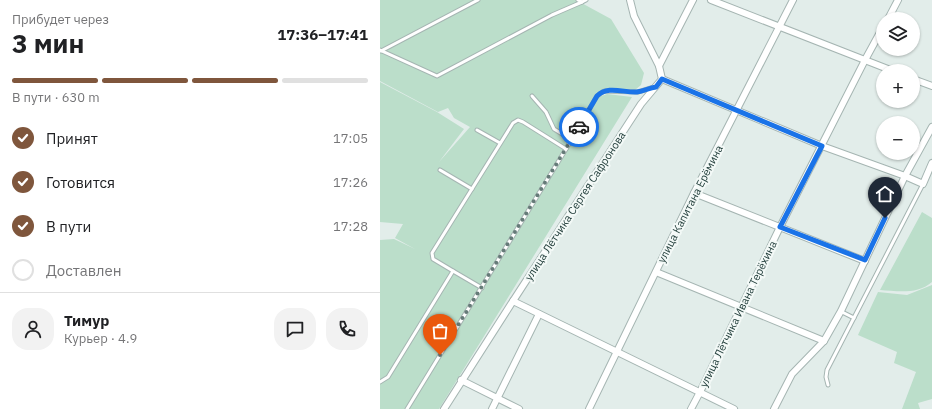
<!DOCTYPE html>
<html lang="ru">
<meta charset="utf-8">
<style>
:root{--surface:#fff;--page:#f2f2f2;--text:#202124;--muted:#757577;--line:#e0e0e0;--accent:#7f563c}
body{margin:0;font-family:"IBM Plex Sans",sans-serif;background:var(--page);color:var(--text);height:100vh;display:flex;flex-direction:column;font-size:15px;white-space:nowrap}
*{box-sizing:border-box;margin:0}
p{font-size:13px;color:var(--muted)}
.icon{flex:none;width:22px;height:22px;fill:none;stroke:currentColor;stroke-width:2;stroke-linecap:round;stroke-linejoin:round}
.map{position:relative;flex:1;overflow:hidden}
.details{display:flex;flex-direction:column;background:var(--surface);width:380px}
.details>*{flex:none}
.controls{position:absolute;left:496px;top:12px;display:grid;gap:8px}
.controls a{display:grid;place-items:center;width:44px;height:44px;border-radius:50%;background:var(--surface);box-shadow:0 1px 3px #0004;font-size:20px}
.pin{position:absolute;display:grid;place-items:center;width:34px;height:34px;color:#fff;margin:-41px -17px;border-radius:50% 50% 50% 0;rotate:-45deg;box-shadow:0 0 4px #0007}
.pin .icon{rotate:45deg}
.courier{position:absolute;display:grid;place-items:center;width:40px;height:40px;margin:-20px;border:3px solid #1a73e8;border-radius:50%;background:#fff;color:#222;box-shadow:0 1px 5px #0007}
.headline em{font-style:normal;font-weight:700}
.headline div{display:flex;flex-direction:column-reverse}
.headline{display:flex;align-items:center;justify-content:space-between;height:68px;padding:0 12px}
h1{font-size:26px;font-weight:700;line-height:30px}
.bar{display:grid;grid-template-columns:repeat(4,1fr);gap:6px 4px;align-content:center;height:48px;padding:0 12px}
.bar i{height:5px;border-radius:3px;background:var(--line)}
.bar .active{background:var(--accent)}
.bar p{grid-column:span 4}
.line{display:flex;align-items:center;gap:10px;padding:0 12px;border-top:1px solid var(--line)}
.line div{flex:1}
.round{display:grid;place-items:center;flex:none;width:42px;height:42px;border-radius:16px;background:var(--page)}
ol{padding:0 12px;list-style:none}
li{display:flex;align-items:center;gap:12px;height:44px}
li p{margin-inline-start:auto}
li .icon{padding:4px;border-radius:50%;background:var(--accent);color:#fff;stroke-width:4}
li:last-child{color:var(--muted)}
li i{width:22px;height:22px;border:2px solid var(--line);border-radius:50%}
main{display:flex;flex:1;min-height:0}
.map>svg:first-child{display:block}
.green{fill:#bbdeca}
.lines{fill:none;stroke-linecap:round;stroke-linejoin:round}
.service-casing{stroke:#a5b5b2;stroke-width:5}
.minor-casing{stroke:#a5b5b2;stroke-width:8}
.service{stroke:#fff;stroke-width:3}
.minor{stroke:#fff;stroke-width:6}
.done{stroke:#657b78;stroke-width:4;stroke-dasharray:0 7.2}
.route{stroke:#1a73e8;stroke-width:5}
.labels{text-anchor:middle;stroke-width:4;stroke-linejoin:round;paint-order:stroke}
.street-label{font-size:11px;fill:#223e3b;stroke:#f3f9f7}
</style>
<main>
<section class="details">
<div class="headline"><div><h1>3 мин</h1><p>Прибудет через</p></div><em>17:36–17:41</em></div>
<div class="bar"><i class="active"></i><i class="active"></i><i class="active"></i><i></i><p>В пути · 630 m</p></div>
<ol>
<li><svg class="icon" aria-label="check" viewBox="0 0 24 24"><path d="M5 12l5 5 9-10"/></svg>Принят<p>17:05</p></li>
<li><svg class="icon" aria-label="check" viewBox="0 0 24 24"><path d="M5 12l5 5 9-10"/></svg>Готовится<p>17:26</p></li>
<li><svg class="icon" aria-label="check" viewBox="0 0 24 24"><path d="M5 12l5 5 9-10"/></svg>В пути<p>17:28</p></li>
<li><i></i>Доставлен</li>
</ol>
<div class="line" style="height:72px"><a class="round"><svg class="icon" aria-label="person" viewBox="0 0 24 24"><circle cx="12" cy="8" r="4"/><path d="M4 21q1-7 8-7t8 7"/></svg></a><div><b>Тимур</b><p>Курьер · 4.9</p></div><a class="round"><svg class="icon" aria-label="chat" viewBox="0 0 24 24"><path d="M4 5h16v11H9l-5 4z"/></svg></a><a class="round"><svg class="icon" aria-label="phone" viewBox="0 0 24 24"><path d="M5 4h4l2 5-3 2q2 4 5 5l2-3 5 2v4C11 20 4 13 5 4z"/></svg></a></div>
</section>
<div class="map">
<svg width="552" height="409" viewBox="0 0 552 409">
<rect width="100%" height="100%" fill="#e2edea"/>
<g class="green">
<polygon points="0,0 196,0 231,19 264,73 261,85 255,90 223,91 216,98 227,94 252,97 59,409 0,409 0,240 14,239 35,249 15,238 23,224 0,222 0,82 57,112 84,129 59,162 90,127 74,118 68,108 58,112 0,81"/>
<path d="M542,212l10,6v64c-15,13 -35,9 -52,8z"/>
<polygon points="552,285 552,399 538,403 540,409 522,409 536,372 514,363 517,352 478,335 498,292 527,295"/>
</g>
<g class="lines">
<g class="service-casing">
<g id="service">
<polyline points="198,0 202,2 206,0"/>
<polyline points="0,50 57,76 172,15 202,2"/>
<polyline points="1,51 98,0"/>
<polyline points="152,96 166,112 174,129 192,140"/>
<polyline points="97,130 120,143"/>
<polyline points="60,170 92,189"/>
<polyline points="73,271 102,288"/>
<polyline points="462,312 474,318"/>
<polyline points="0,382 8,377 73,271 53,259 52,253 133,123 138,120 143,122 186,149"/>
<polyline points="448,385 446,377 447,370 543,184"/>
<polyline points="27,409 186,149 217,96 224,91 258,92 274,87"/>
</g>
</g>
<g class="minor-casing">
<g id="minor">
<polyline points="250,0 254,16 279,66"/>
<polyline points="331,0 513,71"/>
<polyline points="508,19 518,0"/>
<polyline points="282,79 442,146 525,176 543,184 552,163"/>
<polyline points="533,79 552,86"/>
<polyline points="314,193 485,261"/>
<polyline points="276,272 444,341"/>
<polyline points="133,301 354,409"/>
<polyline points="81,380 139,409"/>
<polyline points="64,409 133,301 261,104 282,79 279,66 313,0"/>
<polyline points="112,409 159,314"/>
<polyline points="209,409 314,193 413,0"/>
<polyline points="311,409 320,392 400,227 485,60 503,27"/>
<polyline points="394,409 412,374 444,341 461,311 525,176 552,127"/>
</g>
</g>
<use href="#service" class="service"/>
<use href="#minor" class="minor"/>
</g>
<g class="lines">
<polyline class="done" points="60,355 199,127"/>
<path class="route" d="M199,127l18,-31c11,-11 27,-3 40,-4 7,-1 12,-4 19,-5l6,-8 160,67 -42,81 85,33 20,-42"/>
</g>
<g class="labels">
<g class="street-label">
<text transform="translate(310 204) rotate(-63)" y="4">улица Капитана Ерёмина</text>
<text transform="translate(195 206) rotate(-57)" y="4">улица Лётчика Сергея Сафронова</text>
<text transform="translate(358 314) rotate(-64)" y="4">улица Лётчика Ивана Терёхина</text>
</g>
</g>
</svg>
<div class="controls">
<a><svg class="icon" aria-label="layers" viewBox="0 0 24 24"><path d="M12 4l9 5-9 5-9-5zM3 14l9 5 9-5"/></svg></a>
<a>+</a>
<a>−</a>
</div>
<div class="pin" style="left:60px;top:355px;background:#ea580c"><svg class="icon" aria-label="bag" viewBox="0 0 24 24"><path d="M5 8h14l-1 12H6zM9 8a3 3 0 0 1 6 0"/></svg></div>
<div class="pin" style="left:505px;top:218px;background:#1f2937"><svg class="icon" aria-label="home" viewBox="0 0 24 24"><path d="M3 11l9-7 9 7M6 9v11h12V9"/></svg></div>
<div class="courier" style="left:199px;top:127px"><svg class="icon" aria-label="car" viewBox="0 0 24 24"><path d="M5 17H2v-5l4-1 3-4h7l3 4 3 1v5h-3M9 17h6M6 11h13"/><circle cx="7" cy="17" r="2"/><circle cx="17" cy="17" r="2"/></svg></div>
</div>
</main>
